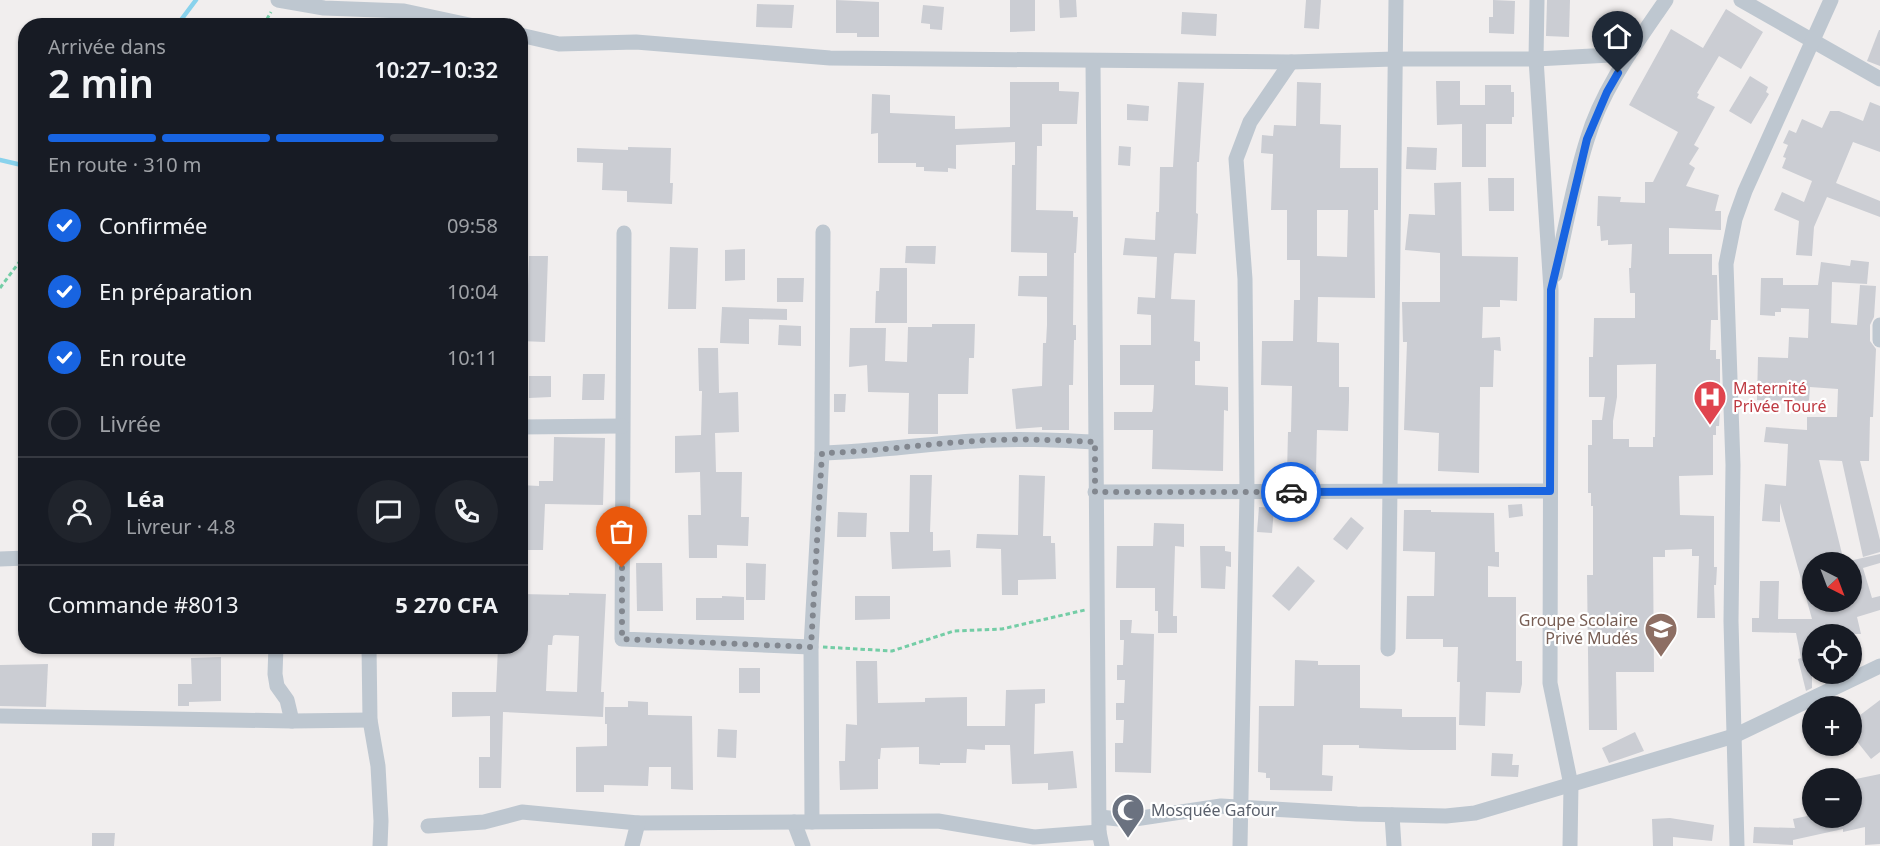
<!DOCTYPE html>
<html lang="fr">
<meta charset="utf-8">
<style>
:root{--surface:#171b24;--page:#20242c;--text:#f1f3f6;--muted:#9ea1a6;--line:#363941;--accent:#1864e1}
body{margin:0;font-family:"Noto Sans",sans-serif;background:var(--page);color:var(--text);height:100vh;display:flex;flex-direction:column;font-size:22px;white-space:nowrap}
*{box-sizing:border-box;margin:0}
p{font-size:20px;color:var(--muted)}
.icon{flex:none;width:33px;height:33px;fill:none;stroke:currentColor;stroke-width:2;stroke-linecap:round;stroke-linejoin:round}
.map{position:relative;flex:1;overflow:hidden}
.drawer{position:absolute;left:18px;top:18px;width:510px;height:636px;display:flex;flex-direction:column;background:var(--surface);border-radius:24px;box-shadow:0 2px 4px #0004}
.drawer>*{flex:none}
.needle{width:39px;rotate:138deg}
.fabs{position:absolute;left:1802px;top:552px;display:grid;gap:12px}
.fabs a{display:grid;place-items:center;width:60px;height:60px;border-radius:50%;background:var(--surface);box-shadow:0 2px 4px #0004;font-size:30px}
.pin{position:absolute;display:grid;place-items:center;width:51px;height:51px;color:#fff;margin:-62px -26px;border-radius:50% 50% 50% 0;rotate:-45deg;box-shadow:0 0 6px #0007}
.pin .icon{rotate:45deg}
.courier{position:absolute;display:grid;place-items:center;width:60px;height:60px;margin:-30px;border:4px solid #1864e1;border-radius:50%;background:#fff;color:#222;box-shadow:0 2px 8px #0007}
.headline em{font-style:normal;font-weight:600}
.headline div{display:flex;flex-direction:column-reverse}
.headline{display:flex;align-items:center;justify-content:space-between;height:102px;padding:0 30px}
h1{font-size:39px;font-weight:600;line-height:45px}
.bar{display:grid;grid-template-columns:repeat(4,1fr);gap:9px 6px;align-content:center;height:72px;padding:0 30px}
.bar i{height:8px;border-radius:4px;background:var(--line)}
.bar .active{background:var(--accent)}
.bar p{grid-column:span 4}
.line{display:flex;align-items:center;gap:15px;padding:0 30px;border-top:2px solid var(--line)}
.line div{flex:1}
.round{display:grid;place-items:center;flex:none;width:63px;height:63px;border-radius:32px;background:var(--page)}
ol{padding:0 30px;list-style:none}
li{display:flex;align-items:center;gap:18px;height:66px}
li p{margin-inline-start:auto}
li .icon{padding:6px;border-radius:50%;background:var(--accent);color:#fff;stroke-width:4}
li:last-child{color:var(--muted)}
li i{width:33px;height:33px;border:3px solid var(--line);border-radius:50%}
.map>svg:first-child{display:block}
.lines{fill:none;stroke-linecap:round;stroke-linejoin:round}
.stream{stroke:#89d2ec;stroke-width:4.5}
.building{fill:#cbcdd3;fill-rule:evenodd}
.path{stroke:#74cda6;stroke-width:3;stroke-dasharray:4.5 3;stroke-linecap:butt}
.street{stroke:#bec7d0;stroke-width:15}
.done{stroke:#82878f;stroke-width:6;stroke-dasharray:0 10.8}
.route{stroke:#1864e1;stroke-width:8}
.labels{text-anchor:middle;stroke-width:4.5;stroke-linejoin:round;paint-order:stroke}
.health-label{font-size:16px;fill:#be3a42;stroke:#fff;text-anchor:start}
.education-label{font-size:16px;fill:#785e54;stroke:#fff;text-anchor:end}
.worship-label{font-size:16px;fill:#5b616d;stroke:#fff;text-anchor:start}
</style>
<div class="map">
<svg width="1880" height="846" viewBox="0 0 1880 846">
<rect width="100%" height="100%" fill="#f1eeee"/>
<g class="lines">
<g class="stream">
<polyline points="189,26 181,20 196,0"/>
<polyline points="0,160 26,166"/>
</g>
</g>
<g class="building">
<polygon points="836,0 879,2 879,37 857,37 857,33 836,33"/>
<polygon points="1010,0 1035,0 1035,31 1010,32"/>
<polygon points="1059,0 1076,0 1077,17 1060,18"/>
<polygon points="1306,0 1321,0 1319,29 1304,28"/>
<polygon points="1493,0 1515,1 1514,34 1489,33 1489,17 1493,17"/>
<polygon points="1547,0 1570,0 1569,37 1546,36"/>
<polygon points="757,4 794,5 792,28 756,27"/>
<polygon points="923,5 944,7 942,30 930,29 930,24 921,23"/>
<path d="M1726,9l37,23 -22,37 -22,-13 -22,37 2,1 -2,4 18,9 -21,38 5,3 -10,16 6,4 -9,18 33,9 -4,16h6v19l-52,-2v26h43v21h5l1,45h-7l-1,30h6v9h4v51l-1,16h-3v9h-3v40l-34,1 1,39 34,1v51h3l-1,18h-2l1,33h-18l2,-62h-7v-7l-27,1v7h-12l1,115h-38l1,58h-28l-2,-155h6v-69h-2v-13h-3v-48h4v-25h10l3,-23h-16v-40h4l1,-39h41v-25h-5l-1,-25h2l1,-24 -24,1v-5l-7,1 -1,-15h-3l1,-30 23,1 -1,5 25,1v-21h8l25,-50 -49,-27 42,-76 32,19zM1656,364l-1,73h-2v10h-24v-8h-16v-18l4,-24v-32z"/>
<polygon points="1182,12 1217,14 1216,36 1181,34"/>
<polygon points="1879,30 1880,30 1880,66 1867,61"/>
<polygon points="1750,76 1768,87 1766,92 1769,94 1751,124 1729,111"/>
<polygon points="1436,81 1460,81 1460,105 1485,105 1485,85 1511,85 1511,92 1514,92 1514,117 1512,117 1512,124 1486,124 1486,167 1462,167 1462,124 1437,125"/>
<polygon points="1010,82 1059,82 1059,91 1079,92 1077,124 1042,124 1042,146 1037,146 1036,210 1073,211 1073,217 1078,217 1076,253 1074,253 1073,325 1076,325 1076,340 1074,340 1073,385 1069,385 1069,430 1042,430 1042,427 1016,429 1012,389 1042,386 1043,343 1046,343 1047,325 1047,297 1018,296 1019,276 1047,276 1047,253 1011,252 1012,165 1015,165 1015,142 956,145 956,169 948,168 948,172 924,171 924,167 916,167 916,163 878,163 878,133 871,134 872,94 890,95 890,113 955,116 955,129 1010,127"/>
<polygon points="1178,82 1204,83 1199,162 1197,162 1196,213 1198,214 1196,254 1175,253 1174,254 1171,299 1195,300 1194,341 1200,342 1200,361 1195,361 1195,385 1228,387 1228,411 1224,410 1223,471 1152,469 1153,430 1114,430 1114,412 1152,412 1153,408 1154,385 1120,385 1120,345 1151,345 1151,315 1137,314 1138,297 1155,298 1157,257 1123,255 1125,238 1155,240 1156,212 1159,212 1160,167 1173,167"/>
<path d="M1297,82l24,1 -1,41 21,1 -1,43h38v42h-4l1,88 -57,-1 -1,45 22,1v44h10v13l-1,31 -31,-1 -1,43h-29l1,-41h3l1,-46 -31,-1 1,-44h31l1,-41h6v-40h-13v-50h-16l2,-56 -12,-1 1,-18 11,1 1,-11 22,1zM1317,210h31l-1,47 -30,-1z"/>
<polygon points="1870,102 1880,106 1880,152 1853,142 1836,183 1880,201 1880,217 1827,197 1814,227 1812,256 1796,255 1799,221 1774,210 1782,192 1804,202 1812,181 1782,168 1786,158 1783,157 1788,145 1783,143 1789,130 1796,133 1802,119 1822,128 1830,111 1839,111 1863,121"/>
<polygon points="1127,104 1149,106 1148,121 1127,120"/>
<polygon points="1119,146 1131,147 1130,166 1118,165"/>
<polygon points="628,147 671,148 670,183 673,183 672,204 627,202 627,191 602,190 603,163 577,162 577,148 628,150"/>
<polygon points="1407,147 1437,148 1436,170 1406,169"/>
<polygon points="1488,178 1514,178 1514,211 1489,211"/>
<polygon points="1461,182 1462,256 1518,257 1517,301 1500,300 1500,307 1483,307 1482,338 1500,337 1501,351 1494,350 1493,387 1480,387 1479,473 1438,471 1439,433 1404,430 1407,342 1403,342 1402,302 1440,302 1440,253 1405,250 1409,214 1435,215 1434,183"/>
<polygon points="906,246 936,246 935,264 905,263"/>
<polygon points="670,247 698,248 696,309 668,309"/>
<polygon points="745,249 745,280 725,281 725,250"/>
<polygon points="529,256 548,256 545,342 520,341 520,314 527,315"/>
<polygon points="1851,260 1869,262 1867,284 1832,282 1831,323 1857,325 1860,285 1876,286 1874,317 1870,325 1870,341 1876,349 1873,417 1870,417 1869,461 1860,461 1880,540 1880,552 1863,557 1842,461 1819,460 1844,562 1812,562 1812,602 1851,602 1851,587 1857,585 1851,562 1849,561 1880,554 1880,563 1863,568 1872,598 1880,596 1880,610 1857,617 1861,634 1843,634 1840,626 1812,633 1812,688 1806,691 1798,659 1801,658 1796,633 1752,632 1752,618 1759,618 1760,581 1779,581 1778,619 1812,619 1780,503 1780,522 1762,521 1765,484 1786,486 1788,444 1764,442 1766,427 1807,430 1807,417 1837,417 1838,389 1810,387 1809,401 1757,400 1758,357 1788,358 1789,337 1808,338 1809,309 1781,308 1781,312 1775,312 1775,316 1760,315 1761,278 1783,278 1783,285 1818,285 1821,262 1850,266"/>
<polygon points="880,268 907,268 907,323 875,323 876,291 879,291"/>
<polygon points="777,278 804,278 803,302 777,302"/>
<polygon points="722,307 787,309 787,320 749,319 749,344 720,343"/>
<polygon points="932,324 975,324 974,358 969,358 968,394 938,394 938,434 908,434 909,393 868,392 867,365 849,367 850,328 886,328 885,361 907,362 908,327 932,327"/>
<polygon points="779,325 801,326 801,346 778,345"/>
<polygon points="698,348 718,348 719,393 738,392 739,432 715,433 716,472 742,472 741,517 749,517 748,546 717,545 717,558 689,558 688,515 701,515 700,472 675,473 675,436 701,435 702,391 699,391"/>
<polygon points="583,374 605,374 604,400 582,400"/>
<polygon points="529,376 551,376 551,397 529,398"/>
<polygon points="834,394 846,394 845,412 834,412"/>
<polygon points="554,437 605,438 603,505 545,504 543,550 520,550 520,485 539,486 539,481 553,481"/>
<polygon points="910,475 932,475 930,532 933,532 933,551 950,550 951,567 892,569 890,532 909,532"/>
<polygon points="1019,475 1045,476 1043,536 1051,536 1051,543 1055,543 1056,579 1018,580 1018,595 1002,595 1001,549 976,548 977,534 1018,535"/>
<polygon points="1522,504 1523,516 1509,518 1508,505"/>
<polygon points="1259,507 1274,508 1272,533 1257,532"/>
<polygon points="1404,510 1431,510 1431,512 1494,513 1495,552 1499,552 1499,567 1488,566 1488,597 1516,597 1516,661 1522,661 1522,684 1520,693 1486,692 1485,726 1459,725 1460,682 1457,682 1458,647 1443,647 1443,639 1406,639 1407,596 1434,596 1435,552 1403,551"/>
<polygon points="838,512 867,513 866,537 837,537"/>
<polygon points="1351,517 1364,528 1347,550 1333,539"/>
<polygon points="1154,523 1184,524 1184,547 1175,546 1173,616 1177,616 1177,633 1158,633 1158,611 1155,611 1155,588 1116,588 1117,546 1153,546"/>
<polygon points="1200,546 1225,546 1225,551 1231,552 1231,567 1226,566 1225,589 1201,588"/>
<polygon points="636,563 662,563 663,611 637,611"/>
<polygon points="746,563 766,564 765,600 746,600"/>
<polygon points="1298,566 1315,581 1289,611 1272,596"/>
<path d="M569,593l37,1 -5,98h3l-1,25 -100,-5 -2,76h-22v-31h11v-41l-38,1v-25h44l2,-46h22v-52l49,1zM555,635l24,1 -2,56 -31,-1 2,-46h4l1,-9z"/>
<polygon points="722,596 744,597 744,620 696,620 696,598 722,598"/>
<polygon points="855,596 890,596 890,619 855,620"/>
<polygon points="1120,620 1132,620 1131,633 1154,634 1151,773 1115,772 1115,743 1123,743 1124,720 1116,720 1116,703 1124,703 1125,680 1117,680 1117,665 1123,665 1124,640 1120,640"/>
<polygon points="221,657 221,701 189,702 189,706 178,706 178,684 192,684 191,658"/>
<polygon points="1295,660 1318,661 1318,665 1360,665 1360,708 1402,709 1402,717 1456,717 1456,750 1411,750 1359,748 1359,745 1323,745 1322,775 1333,776 1332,791 1270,790 1270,778 1266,778 1266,773 1258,772 1259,706 1294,706"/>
<polygon points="856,661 877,661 878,703 925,702 925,698 967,697 967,726 1005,726 1006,690 1045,689 1045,703 1035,704 1034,754 1073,751 1077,788 1048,790 1048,783 1012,784 1010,745 985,745 985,750 967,749 966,763 940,763 940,765 919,764 919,747 881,748 880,759 878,759 878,789 840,790 839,761 845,761 846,724 857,725"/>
<polygon points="48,664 46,707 0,706 0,665"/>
<rect x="739" y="668" width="21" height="25"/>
<polygon points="1880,700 1880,752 1871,759 1851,734 1851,722"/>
<polygon points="628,701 648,702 648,715 692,716 693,790 671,789 671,767 649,767 648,786 604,785 604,792 576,792 576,747 607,746 607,724 605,724 605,707 628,707"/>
<polygon points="718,729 737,730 736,758 717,757"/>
<polygon points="1635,732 1644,751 1609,763 1602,748"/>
<polygon points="1492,753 1513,754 1512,765 1519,765 1518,777 1491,776"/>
<polygon points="1880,774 1880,844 1865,845 1865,827 1843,832 1843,829 1793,840 1793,845 1753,843 1754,827 1795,828 1793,819 1812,815 1812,818 1851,818 1851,780"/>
<polygon points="1670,818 1714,825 1712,841 1673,837 1673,846 1653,846 1652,819"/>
<polygon points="92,833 115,833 114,846 92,846"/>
</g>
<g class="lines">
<g class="path">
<polyline points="263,26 271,12"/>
<polyline points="0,288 26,253"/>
<polyline points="823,647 892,651 954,631 1002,629 1085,610"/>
</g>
<g class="street">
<polyline points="278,0 324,8 404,11 474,26"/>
<polyline points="1537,0 1536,59 1551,290 1550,683 1571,785 1570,846"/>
<polyline points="1741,0 1880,79"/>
<polyline points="520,35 559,44 636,42 830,58 1291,62 1395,59 1536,59 1629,54"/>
<polyline points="1093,61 1099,832"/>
<polyline points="624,233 622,639 811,647"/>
<path d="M1555,275c10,-44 18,-91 32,-135 15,-51 49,-96 79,-140"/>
<polyline points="1880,325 1880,340"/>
<polyline points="520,427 622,426"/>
<path d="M822,453c51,-1 101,-9 153,-12 40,-3 80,-1 120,1"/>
<polyline points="1095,492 1550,491"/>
<polyline points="0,559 26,558"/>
<polyline points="276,646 275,674 277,686 287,700 292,721"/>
<polyline points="369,646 370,720 378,766 381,821 380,846"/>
<polyline points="1388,649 1396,0"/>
<polyline points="0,716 292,721 370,720"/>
<polyline points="1392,815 1394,846"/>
<polyline points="1100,817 1128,820 1221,806 1357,814 1446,816 1475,813 1734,736 1880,666"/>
<polyline points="794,822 803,846"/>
<polyline points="812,822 811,647 822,453 823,232"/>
<polyline points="428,826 484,822 522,812 638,823 938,821 1034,837 1099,832 1102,846"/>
<polyline points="632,846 638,823"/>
<polyline points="1240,846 1247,492 1245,279 1236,159 1250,122 1291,62"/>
<polyline points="1737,846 1731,621 1733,465 1726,264 1735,219 1745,191 1831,0"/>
</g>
</g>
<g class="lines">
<path class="done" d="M622,568v71l189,8 11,-194c51,-1 101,-9 153,-12 40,-3 80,-1 120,1v50h196"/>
<polyline class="route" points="1291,492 1550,491 1551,290 1587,139 1607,92 1618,73"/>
</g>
<defs>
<g id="hospital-pin" transform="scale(1.725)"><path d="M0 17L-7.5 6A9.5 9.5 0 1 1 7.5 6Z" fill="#e0444e" stroke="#fff"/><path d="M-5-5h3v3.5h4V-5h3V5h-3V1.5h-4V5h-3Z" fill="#fff"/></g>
<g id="school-pin" transform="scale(1.725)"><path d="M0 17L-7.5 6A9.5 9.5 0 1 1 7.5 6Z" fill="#8d6e63" stroke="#fff"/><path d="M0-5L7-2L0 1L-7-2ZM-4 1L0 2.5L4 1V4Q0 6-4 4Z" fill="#fff"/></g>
<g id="mosque-pin" transform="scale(1.725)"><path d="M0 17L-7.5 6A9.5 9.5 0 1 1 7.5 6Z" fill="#6b7280" stroke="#fff"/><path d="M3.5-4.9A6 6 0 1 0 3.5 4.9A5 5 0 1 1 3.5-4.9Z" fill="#fff"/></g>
</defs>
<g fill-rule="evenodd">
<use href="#hospital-pin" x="1710" y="397"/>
<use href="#school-pin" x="1661" y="629"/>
<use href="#mosque-pin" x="1128" y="810"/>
</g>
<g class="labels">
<g class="health-label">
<text x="1733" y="394">Maternité<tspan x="1733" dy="18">Privée Touré</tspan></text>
</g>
<g class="education-label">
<text x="1638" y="626">Groupe Scolaire<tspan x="1638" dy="18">Privé Mudés</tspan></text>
</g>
<g class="worship-label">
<text x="1151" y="816">Mosquée Gafour</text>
</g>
</g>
</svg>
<div class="fabs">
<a><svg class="needle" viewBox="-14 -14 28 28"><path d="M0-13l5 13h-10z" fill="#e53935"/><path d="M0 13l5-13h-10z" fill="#9ea1a6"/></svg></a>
<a><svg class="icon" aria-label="locate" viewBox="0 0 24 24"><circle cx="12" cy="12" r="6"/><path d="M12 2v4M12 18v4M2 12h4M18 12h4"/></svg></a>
<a>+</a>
<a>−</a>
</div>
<div class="pin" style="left:622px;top:568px;background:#ea580c"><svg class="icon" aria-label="bag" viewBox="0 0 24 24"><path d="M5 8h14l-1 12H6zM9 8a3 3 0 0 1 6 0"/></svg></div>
<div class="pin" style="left:1618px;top:73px;background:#1f2937"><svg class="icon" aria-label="home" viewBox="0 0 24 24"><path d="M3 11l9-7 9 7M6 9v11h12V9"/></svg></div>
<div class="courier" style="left:1291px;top:492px"><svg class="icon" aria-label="car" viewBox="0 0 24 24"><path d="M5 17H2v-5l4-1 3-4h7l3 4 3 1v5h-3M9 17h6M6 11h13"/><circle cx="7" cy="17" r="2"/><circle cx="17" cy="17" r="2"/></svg></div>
<section class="drawer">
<div class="headline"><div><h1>2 min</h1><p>Arrivée dans</p></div><em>10:27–10:32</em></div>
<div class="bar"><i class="active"></i><i class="active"></i><i class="active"></i><i></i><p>En route · 310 m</p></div>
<ol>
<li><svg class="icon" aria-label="check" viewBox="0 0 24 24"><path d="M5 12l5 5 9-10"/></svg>Confirmée<p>09:58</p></li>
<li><svg class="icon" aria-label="check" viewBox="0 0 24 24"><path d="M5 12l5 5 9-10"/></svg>En préparation<p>10:04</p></li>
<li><svg class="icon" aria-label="check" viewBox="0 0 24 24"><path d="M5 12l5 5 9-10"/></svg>En route<p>10:11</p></li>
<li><i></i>Livrée</li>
</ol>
<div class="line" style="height:108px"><a class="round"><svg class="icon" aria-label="person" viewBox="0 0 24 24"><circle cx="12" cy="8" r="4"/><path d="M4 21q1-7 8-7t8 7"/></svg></a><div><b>Léa</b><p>Livreur · 4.8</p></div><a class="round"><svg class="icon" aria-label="chat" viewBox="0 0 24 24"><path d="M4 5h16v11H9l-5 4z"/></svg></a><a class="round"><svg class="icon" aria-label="phone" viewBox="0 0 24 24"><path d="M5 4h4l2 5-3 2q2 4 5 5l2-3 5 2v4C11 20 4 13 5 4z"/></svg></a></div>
<div class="line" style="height:78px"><div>Commande #8013</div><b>5 270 CFA</b></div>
</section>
</div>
